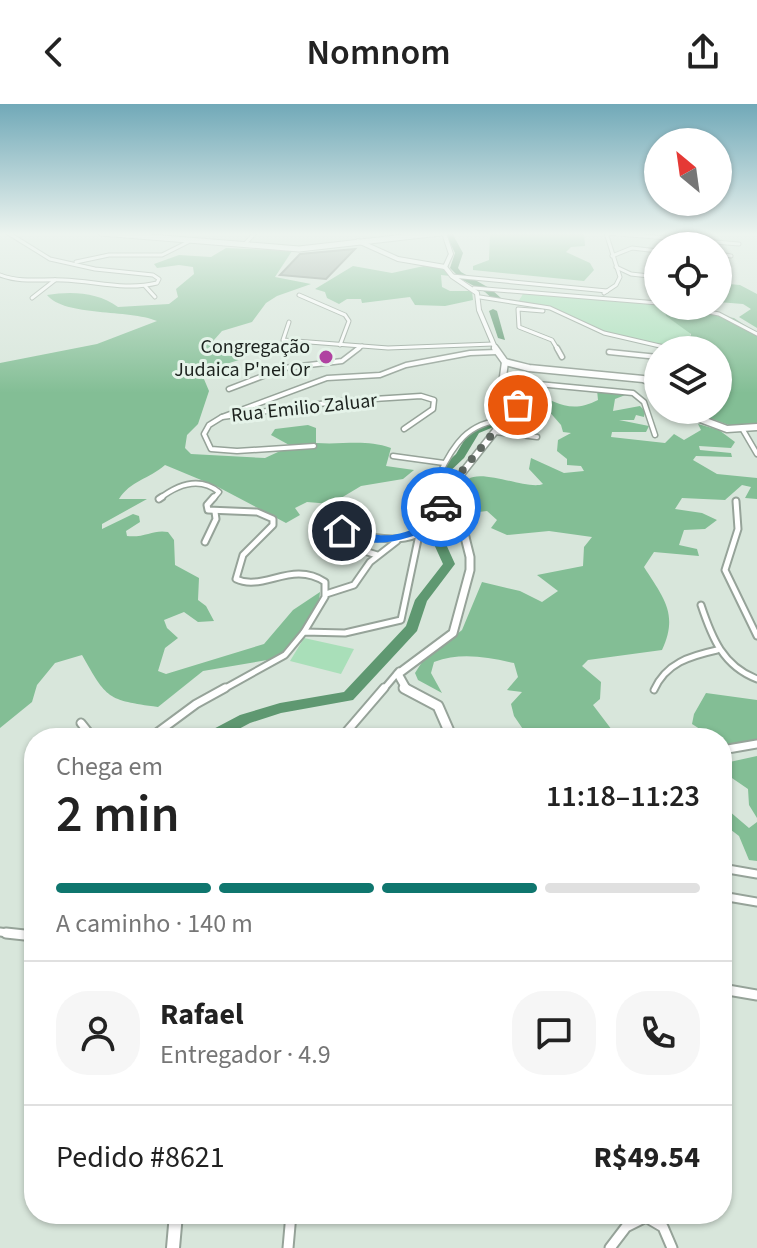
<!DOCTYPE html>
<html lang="pt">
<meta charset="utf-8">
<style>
:root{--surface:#fff;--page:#f6f6f6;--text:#222;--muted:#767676;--line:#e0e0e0;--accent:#0f766e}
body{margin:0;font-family:"Source Sans 3",sans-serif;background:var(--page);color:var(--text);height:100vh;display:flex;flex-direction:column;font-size:30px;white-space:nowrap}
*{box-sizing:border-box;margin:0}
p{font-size:26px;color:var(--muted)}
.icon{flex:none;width:44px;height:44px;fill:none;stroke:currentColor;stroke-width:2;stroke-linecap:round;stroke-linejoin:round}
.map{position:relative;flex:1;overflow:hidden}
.details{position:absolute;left:24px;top:624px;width:708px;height:496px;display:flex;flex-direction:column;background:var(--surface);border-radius:32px;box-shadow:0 2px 6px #0004}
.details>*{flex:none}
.needle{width:52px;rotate:331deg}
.tools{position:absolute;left:644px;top:24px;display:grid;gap:16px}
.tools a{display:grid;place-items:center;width:88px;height:88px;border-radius:50%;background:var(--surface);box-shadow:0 2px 6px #0004;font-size:40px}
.pin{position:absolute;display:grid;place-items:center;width:68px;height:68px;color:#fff;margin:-34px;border:4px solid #fff;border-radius:50%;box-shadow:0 2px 8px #0007}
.courier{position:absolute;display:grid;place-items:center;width:80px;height:80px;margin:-40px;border:6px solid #1a73e8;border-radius:50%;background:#fff;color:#222;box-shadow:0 2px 10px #0007}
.headline em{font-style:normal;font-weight:600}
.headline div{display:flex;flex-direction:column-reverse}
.headline{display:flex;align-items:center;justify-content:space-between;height:136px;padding:0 32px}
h1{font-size:52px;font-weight:600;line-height:60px}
.bar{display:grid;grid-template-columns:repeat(4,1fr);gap:12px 8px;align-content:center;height:96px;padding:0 32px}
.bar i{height:10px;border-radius:6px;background:var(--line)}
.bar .on{background:var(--accent)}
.bar p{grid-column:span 4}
.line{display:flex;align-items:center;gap:20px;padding:0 32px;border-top:2px solid var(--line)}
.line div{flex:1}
.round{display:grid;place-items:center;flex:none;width:84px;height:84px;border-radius:32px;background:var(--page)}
header{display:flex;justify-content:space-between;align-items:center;height:104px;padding:0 32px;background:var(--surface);font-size:36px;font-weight:600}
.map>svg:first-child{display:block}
.green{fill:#a9dfb9}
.forest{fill:#83be95}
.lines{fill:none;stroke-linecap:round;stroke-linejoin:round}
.river{fill:#5f9871;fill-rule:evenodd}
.building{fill:#9caaa0;stroke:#7c897f;stroke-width:2}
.minor-far4-casing{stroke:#96a399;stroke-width:5}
.minor-far3-casing{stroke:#96a399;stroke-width:7}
.minor-far2-casing{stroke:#96a399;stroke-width:9}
.minor-far1-casing{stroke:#96a399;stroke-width:11}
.minor-casing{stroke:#96a399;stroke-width:13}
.tertiary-far4-casing{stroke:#96a399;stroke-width:6}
.tertiary-far3-casing{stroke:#96a399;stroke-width:9}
.tertiary-far2-casing{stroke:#96a399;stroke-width:11}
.tertiary-far1-casing{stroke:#96a399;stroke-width:13}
.tertiary-casing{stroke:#96a399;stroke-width:16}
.secondary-casing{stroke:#96a399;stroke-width:7}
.minor-far4{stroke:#fff;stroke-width:3}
.minor-far3{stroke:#fff;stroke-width:4}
.minor-far2{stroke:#fff;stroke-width:5}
.minor-far1{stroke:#fff;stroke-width:7}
.minor{stroke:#fff;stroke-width:9}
.tertiary-far4{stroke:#fff;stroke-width:4}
.tertiary-far3{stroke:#fff;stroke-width:6}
.tertiary-far2{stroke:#fff;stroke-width:7}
.tertiary-far1{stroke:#fff;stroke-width:9}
.tertiary{stroke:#fff;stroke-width:12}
.secondary{stroke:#fff;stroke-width:5}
.route{fill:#1a73e8}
.done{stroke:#5e6760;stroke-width:8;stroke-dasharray:0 14.4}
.poi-dot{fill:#b042a1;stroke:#e5f3e9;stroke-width:3}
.labels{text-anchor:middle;stroke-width:6;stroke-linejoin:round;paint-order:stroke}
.far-poi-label{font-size:20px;fill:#1c221e;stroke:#e5f3e9;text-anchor:end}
.far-street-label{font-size:20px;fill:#1c221e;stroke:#e5f3e9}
</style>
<header><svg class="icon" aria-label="back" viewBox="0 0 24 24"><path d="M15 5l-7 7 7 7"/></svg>Nomnom<svg class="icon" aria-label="share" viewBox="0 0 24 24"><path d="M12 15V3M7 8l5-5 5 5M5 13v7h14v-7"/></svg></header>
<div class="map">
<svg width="757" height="1144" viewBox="0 0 757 1144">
<rect width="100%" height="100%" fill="#d8e6db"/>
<g class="green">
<polygon points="523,190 658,200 663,202 666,212 690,228 690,234 678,245 607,229 552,204 518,198"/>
<polygon points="304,534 354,545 341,570 290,557"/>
</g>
<g class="forest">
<polygon points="584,129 585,142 571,143 566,148 590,159 594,166 584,177 473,166 473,162 489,156 490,130"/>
<path d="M226,144l66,3 -17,26 36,7 -34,12 -11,7 -14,19 -30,9 -8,9v7l26,7 2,5 -41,13 8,19 -11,33 -11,11 -2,13 6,6 74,4 26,-12 -20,-11 4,-6 33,-4 8,3v15c28,2 49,-4 75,5l-5,18 28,4 -11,9 -42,7 -30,18 -24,-2 -12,6 5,7 -14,8 -68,-36 -53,-22c-16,14 -35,16 -46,34h28l-45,25v5l31,-15 6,2 1,6 -14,9 1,5c18,2 27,-7 41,-4l6,8 1,25 24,13 -1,22 8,6 8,15 -16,1 -14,-10 -20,8 3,8 11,10 -13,10 -7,23 8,3 98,-30 29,-34 27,-18 -2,21 -19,27 -26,19 -70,12 -45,36c-51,-7 -51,-8 -76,-52l-27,8 -18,22 -5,17 -32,26v-365l97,-19 60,-23c-28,-12 -92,-4 -110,-26 24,-4 51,-3 71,12l51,-3 9,-7 -2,-8 18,-15 -1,-7 -14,-2 -22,3 -3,-4 25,-9 32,2z"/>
<polygon points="353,162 392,169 424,162 445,165 451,172 441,171 442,183 450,187 472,187 473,196 445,202 415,201 410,193 362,199 361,195 347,195 339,200 327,194 325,188 315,185"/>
<polygon points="718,179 740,181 757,190 757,224 739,213 751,205 743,200 718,198"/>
<polygon points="663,202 734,214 746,222 743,224 757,232 757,319 737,324 698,310 718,306 718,246 679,246 677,240 689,236 691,230 666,212"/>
<path d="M597,286l31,4 -13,5 -2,12 27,-5 5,5 -1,6 -8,-2 -2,5h-15l30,6 -3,6h-34l-1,5 54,6 9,-9 10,6 17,-10 -3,-6 21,6 16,12 -4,6 -32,-2 1,4 31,3 1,4 -36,-1 -3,4 24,14 40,4v21l-12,-1 6,-11 -9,-2 -17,15 -43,-2 -7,11 27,4 15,7 -12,9 -21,1 -5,15 18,4 2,7 -45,-4 -10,15c19,30 35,47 18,83l-74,10 -6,6 19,16 -1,17 -7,6 25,33h-89l-15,-22 -3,-12 11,-12 -15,-2 11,-13 -4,-14c-28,-6 -53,-11 -80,-1l-3,11 11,20 -24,-13 -3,-7 7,-11 40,-32 20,-48 38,9 22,11 16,-11 -21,-16 46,-9 1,-19 8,-10 -43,-6 -42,4 -16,-7 6,-8 -10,-9 -17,2c-30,-67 52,-20 73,-29l-14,-15 2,-11 33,15 20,-2 -3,-5 -14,-1v-6l-10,-8 1,-11 13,-7 -8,-1 -2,-7 -14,-16 -20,-1 4,-17c26,12 40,23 67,9z"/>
<polygon points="706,589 757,596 757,642 733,646 722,638 722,634 705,634 703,627 692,620 694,610"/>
<polygon points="757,652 757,714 749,701 748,685 729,672 725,659"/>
<polygon points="722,701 749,724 757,718 757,757 749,756 739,732 722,719"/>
</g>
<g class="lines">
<g class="river">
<polygon points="445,129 452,129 463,149 458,164 461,168 491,185 502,195 501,197 495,197 485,188 461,175 450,164 455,149"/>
<polygon points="493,205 497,207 505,236 498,234 489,207"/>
<polygon points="496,289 501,292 499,303 502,313 496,322 479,329 464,354 445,372 437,372 437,368 456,350 471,325 489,318 492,313 489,303 491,292"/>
<polygon points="436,382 441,385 436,419 430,422 424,419 431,385"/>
<polygon points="434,424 440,427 455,460 427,497 417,527 353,596 281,609 250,619 222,634 201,634 204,630 240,611 280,599 344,588 406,522 415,496 443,460 428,427"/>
</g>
</g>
<polygon class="building" points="355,145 326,175 280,171 300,150"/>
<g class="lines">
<g class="minor-far4-casing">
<g id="minor-far4">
<polyline points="607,129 739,140"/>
<polyline points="244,141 255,129"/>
<polyline points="718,150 731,152"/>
<polyline points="612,152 632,144 658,147"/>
<polyline points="76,158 109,151 162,151 188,138"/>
<polyline points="616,163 631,170 658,173"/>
<path d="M0,171c21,8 41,4 63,5 32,1 62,11 94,3l2,-4 -6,-4 -58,-6 -45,-10 -42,-26"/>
<polyline points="452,172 607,187"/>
<polyline points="145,182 155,193"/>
<polyline points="474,184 658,199"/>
<polyline points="604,189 616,181 620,173 606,129"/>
<polyline points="299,191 345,211 349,217 340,241"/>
<polyline points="480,193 550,204 604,229 677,246"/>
<polyline points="32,194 55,176"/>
<polyline points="678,202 719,210 757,230"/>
<polyline points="543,207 518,205 519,223 552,236 558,246"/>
<polyline points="289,218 283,236 388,244 493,240"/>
<polyline points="356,246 362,242"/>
</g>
</g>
<g class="minor-far3-casing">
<g id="minor-far3">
<polyline points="557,244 562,253"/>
<polyline points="669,244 677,246"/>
<polyline points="609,248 658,253"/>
<polyline points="229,285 284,264 342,257 359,244"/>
<polyline points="502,305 516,302 529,284 538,280 633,289 644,298 655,331"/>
<polyline points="222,313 209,321 204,330 211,345 237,347 314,342"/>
<polyline points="404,325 433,305 434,296 421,292 342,297 222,313 327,274 380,271 406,261 470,249 497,248"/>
<polyline points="743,326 757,350"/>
<polyline points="495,328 537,333"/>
<polyline points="393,352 444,359"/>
<path d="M159,395c18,-14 40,-23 60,-7l-6,7"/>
<path d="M439,395l4,-17 -4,-7c14,-30 29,-53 65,-55"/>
<polyline points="444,395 446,388 459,373"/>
</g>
</g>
<g class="minor-far2-casing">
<g id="minor-far2">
<path d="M214,393l-7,8 1,5 49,2 16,7v6l-30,30 -7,24c27,13 56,-19 89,3v15l-21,35"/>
<polyline points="440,393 438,402 441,405"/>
<polyline points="159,395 162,393"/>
<polyline points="736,397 738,425 725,466 757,532"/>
<polyline points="205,438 216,415 215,408"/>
<path d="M377,451l-38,-12 3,-12c43,10 90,20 103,-34"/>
<polyline points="326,490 354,481 370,458 397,437"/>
<path d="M701,501c11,33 22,61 56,74"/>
<polyline points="222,586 285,551 304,528 345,529 401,516 420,426"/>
<polyline points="383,586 399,567"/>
<path d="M654,586c12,-27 36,-34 63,-40"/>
</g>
</g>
<g class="minor-far1-casing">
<g id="minor-far1">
<polyline points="81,619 93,634"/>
<polyline points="150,634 196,600 225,584"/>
<polyline points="341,634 384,584"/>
<polyline points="722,646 757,640"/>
<polyline points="722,764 757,770"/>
<polyline points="722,792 757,798"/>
<polyline points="0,828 23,831"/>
</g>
</g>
<g class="minor-casing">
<g id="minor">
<polyline points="6,829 34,832"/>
<polyline points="722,885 757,891"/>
<polyline points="288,1144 291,1110"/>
<polyline points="610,1144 626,1123 646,1113 663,1123 672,1144"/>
</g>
</g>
<g class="tertiary-far4-casing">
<g id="tertiary-far4">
<polyline points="444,129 451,150 445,163"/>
<polyline points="358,137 398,155 445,163"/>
<polyline points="445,163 452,172 477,189 479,206 496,246"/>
</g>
</g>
<g class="tertiary-far3-casing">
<g id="tertiary-far3">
<polyline points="495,244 505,258 529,264 643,275 658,281"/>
<polyline points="676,306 727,325 757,323"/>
<polyline points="455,395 459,373 504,316 500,295 505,258"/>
</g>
</g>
<g class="tertiary-far2-casing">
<polyline id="tertiary-far2" points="407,586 398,570 453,529 470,466 470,453 455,393"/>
</g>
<g class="tertiary-far1-casing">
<polyline id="tertiary-far1" points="404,584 438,602 452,634"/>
</g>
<g class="tertiary-casing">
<polyline id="tertiary" points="173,1144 176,1110"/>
</g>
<g class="secondary-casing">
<polyline id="secondary" points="101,129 299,145 440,129"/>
</g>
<use href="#minor-far4" class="minor-far4"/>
<use href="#minor-far3" class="minor-far3"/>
<use href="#minor-far2" class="minor-far2"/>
<use href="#minor-far1" class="minor-far1"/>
<use href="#minor" class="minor"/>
<use href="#tertiary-far4" class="tertiary-far4"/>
<use href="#tertiary-far3" class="tertiary-far3"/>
<use href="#tertiary-far2" class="tertiary-far2"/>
<use href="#tertiary-far1" class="tertiary-far1"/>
<use href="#tertiary" class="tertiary"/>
<use href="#secondary" class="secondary"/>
</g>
<linearGradient id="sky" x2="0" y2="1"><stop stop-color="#71a9b8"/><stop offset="0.45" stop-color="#edf4ef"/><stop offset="1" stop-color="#edf4ef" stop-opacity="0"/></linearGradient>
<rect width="757" height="289" fill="url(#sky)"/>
<path class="route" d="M441,400l5,3 -5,18c-35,15 -68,28 -104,6l5,-4c45,12 49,12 91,-6l3,-14z"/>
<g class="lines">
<polyline class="done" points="441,403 449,383 499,322 504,316 502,305 518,301"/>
</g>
<circle class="poi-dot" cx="326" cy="253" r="8"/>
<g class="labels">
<g class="far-poi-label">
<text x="310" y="249">Congregação<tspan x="310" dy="23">Judaica P'nei Or</tspan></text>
</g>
<g class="far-street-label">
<text transform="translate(304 303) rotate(-6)" y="7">Rua Emilio Zaluar</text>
</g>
</g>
</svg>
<div class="tools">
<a><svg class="needle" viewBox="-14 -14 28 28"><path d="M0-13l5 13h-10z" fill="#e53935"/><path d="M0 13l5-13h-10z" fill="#767676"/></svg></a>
<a><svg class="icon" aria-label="locate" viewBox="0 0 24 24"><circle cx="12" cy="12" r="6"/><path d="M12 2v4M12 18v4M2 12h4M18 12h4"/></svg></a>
<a><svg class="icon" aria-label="layers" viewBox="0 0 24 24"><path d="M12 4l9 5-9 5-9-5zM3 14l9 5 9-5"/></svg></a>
</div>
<div class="pin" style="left:518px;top:301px;background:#ea580c"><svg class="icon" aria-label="bag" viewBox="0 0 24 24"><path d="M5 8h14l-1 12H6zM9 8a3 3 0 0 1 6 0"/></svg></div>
<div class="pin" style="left:342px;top:427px;background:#1f2937"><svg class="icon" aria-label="home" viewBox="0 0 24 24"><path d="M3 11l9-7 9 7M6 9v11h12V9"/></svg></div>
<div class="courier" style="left:441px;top:403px"><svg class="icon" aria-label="car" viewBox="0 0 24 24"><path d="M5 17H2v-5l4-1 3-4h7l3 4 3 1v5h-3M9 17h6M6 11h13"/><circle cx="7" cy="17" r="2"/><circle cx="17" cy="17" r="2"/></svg></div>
<section class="details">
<div class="headline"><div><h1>2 min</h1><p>Chega em</p></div><em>11:18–11:23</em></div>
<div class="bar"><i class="on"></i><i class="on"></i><i class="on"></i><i></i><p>A caminho · 140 m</p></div>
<div class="line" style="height:144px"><a class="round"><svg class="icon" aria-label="person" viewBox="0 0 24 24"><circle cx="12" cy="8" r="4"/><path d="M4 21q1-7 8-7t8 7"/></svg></a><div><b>Rafael</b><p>Entregador · 4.9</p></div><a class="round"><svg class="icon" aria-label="chat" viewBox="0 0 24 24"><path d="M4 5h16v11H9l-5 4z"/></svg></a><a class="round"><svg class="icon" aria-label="phone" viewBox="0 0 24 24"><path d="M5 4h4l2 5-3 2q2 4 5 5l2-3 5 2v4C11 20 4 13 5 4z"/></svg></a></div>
<div class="line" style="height:104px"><div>Pedido #8621</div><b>R$49.54</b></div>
</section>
</div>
